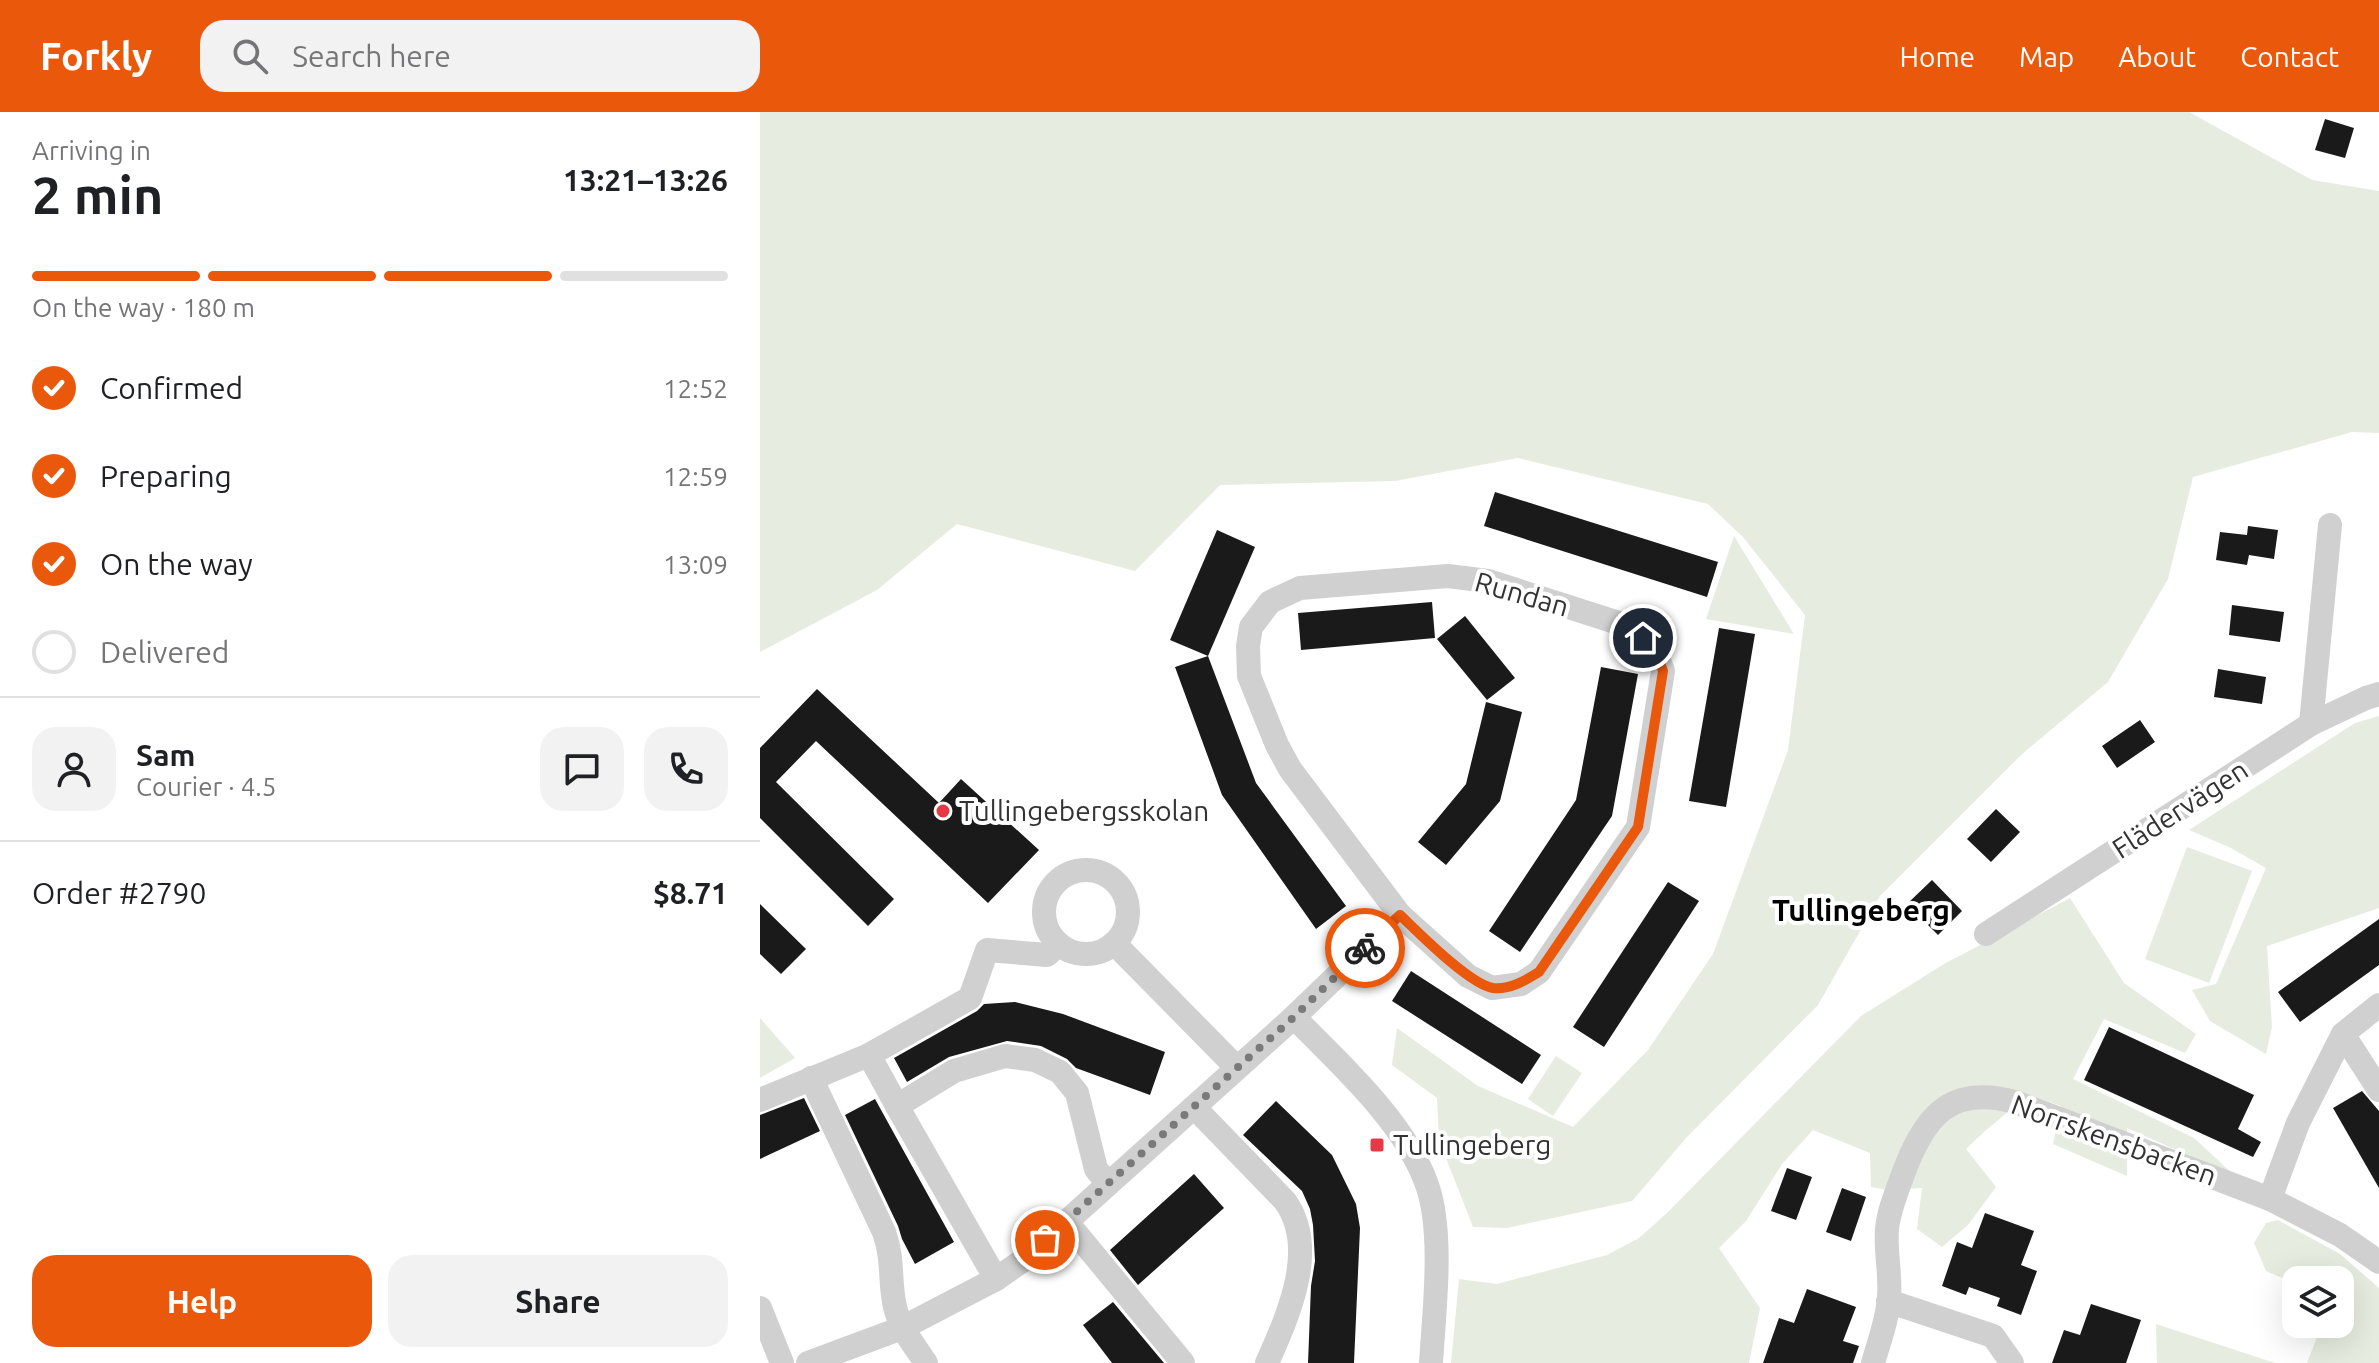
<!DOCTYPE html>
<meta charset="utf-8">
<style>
:root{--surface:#fff;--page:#f2f2f2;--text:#202124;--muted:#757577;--line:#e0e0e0;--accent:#ea580c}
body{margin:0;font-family:Ubuntu,sans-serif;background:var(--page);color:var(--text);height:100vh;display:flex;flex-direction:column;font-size:30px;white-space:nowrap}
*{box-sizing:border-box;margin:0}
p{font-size:26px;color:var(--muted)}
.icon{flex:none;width:44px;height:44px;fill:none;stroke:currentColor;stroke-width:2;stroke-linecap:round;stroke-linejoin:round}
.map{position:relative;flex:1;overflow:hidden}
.side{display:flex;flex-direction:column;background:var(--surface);width:760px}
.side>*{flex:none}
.tools{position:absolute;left:1522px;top:1154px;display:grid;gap:16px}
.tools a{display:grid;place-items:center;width:72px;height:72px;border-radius:16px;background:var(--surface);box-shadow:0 8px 32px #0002;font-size:40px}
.pin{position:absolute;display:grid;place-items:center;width:68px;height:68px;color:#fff;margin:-34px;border:4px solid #fff;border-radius:50%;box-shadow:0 2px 8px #0007}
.courier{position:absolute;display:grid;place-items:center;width:80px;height:80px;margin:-40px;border:6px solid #ea580c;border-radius:50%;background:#fff;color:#222;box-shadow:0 2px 10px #0007}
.summary em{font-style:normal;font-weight:700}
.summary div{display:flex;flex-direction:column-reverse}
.summary{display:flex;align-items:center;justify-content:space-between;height:136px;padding:0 32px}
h1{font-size:52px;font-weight:700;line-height:60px}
.bar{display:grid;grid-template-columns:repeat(4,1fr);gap:12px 8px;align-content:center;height:96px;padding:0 32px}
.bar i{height:10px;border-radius:6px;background:var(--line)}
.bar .selected{background:var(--accent)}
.bar p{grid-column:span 4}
.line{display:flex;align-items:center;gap:20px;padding:0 32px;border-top:2px solid var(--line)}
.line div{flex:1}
.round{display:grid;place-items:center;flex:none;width:84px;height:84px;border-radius:24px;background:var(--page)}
ol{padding:0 32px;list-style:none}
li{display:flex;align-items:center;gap:24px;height:88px}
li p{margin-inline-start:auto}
li .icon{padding:8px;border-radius:50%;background:var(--accent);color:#fff;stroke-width:4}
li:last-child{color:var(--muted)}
li i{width:44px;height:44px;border:4px solid var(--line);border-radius:50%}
.action{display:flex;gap:16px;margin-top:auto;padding:16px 32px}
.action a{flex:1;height:92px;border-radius:24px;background:var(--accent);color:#fff;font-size:32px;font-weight:700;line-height:92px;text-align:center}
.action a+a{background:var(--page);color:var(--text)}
header{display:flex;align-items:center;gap:48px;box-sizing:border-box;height:112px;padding:0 40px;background:var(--accent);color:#fff}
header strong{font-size:38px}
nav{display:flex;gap:44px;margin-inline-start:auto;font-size:28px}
.search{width:560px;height:72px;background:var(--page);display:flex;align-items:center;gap:20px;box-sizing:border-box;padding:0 28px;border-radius:24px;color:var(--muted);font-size:30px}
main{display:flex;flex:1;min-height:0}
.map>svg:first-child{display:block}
.green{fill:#e6ecdf}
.building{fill:#1a1a1a}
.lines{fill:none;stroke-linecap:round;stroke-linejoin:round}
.minor{stroke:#d0d0d0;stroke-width:24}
.done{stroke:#7a7a7a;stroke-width:8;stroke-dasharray:0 14.4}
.route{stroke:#ea580c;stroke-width:10}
.poi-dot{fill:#e63946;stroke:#fff;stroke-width:3}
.labels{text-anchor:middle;stroke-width:8;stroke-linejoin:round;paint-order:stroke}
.street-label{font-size:28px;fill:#333;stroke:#fff}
.poi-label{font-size:28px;fill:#333;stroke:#fff;text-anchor:start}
.neighbourhood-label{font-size:30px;font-weight:bold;fill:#000;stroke:#fff}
</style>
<header>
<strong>Forkly</strong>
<div class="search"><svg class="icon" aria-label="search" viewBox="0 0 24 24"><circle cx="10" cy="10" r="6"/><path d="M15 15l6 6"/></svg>Search here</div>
<nav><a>Home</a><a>Map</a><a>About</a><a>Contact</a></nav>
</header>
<main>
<section class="side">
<div class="summary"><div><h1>2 min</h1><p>Arriving in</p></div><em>13:21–13:26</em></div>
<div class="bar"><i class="selected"></i><i class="selected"></i><i class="selected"></i><i></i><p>On the way · 180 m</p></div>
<ol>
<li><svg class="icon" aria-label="check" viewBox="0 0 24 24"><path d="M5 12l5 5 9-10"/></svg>Confirmed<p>12:52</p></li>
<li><svg class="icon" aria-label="check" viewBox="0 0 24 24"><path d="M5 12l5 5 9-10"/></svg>Preparing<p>12:59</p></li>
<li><svg class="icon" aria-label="check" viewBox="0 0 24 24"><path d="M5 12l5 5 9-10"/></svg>On the way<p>13:09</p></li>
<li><i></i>Delivered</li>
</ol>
<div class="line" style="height:144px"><a class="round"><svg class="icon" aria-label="person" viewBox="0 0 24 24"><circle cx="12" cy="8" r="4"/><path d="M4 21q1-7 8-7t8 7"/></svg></a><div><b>Sam</b><p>Courier · 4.5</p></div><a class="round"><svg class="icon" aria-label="chat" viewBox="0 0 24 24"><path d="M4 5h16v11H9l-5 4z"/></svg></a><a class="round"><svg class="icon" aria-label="phone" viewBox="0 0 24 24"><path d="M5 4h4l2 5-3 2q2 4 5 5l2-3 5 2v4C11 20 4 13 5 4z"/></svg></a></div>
<div class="line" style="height:104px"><div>Order #2790</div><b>$8.71</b></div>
<div class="action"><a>Help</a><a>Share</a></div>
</section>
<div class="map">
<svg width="1619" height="1251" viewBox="0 0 1619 1251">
<rect width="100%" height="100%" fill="#fff"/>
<g class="green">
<polygon points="0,0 1429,0 1552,68 1619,79 1619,321 1592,320 1433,365 1408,467 1348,570 1261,643 1120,784 1058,893 927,1025 872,1089 747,1116 713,1115 679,1028 677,986 632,953 637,916 718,974 813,1015 888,938 953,842 1028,638 1045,503 983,425 948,392 758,346 635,369 460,373 375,459 197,412 117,478 0,540"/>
<polygon points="974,424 1034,522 946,507"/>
<polygon points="1619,604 1619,796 1507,834 1512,915 1506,942 1450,909 1432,878 1456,872 1506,756 1469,735 1429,718 1595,611"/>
<polygon points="1427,735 1492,759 1449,871 1385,847"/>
<polygon points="1310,786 1364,871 1436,922 1425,941 1344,907 1313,967 1434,1026 1475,1064 1367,1016 1367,1064 1293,1032 1301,994 1269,983 1226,1018 1206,1037 1236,1075 1208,1113 1182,1135 1157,1117 1162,1076 1128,1078 1111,1075 1110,1041 1053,1018 1022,1052 986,1109 959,1136 1000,1196 989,1251 691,1251 699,1167 737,1172 847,1143 879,1126 907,1101 1101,904 1184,852"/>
<polygon points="0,906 35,946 0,966"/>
<polygon points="796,944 822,961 793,1004 768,987"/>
<polygon points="1518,1108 1580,1142 1619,1176 1619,1251 1547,1251 1562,1212 1580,1212 1580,1168 1536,1168 1536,1172 1506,1159 1494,1131 1506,1111"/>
<polygon points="1396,1212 1515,1251 1397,1251"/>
</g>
<g class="building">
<polygon points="1565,7 1594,16 1585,46 1555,38"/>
<polygon points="735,380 958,450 947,485 724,414"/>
<polygon points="1488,414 1518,418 1514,447 1489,443 1487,453 1456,448 1460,420 1487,423"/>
<polygon points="457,418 495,435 448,544 410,528"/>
<polygon points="672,490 675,526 541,538 538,501"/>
<polygon points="1472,493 1524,500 1520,530 1469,523"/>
<polygon points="705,504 755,566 727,588 677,527"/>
<polygon points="959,516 995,522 966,695 929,689"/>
<polygon points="448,544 496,671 586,794 556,817 462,683 415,555"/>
<polygon points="841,555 878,562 852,704 760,840 729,819 816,688"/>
<polygon points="1458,557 1506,565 1502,592 1454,585"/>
<polygon points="57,577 179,691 201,667 279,738 228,791 56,629 16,670 134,787 108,814 0,706 0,636"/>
<polygon points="726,590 762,600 740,689 686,753 658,730 706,672"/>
<polygon points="1380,608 1395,630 1357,656 1342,634"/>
<polygon points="1236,697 1260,720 1231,750 1207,727"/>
<polygon points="1172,768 1202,799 1178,823 1147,792"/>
<polygon points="908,770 939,789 844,935 813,915"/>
<polygon points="0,792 46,837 21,862 0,842"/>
<polygon points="1619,807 1619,853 1540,910 1518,880"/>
<polygon points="651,859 781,943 762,972 632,889"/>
<polygon points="255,890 303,902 405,940 390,983 316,956 307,947 281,934 247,929 189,945 147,970 134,946 217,899 224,892"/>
<polygon points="1349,915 1494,983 1478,1017 1501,1030 1493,1045 1324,968"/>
<polygon points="1602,979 1619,999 1619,1076 1573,996"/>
<polygon points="44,986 60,1019 0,1047 0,1003"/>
<polygon points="115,987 194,1130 155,1152 142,1127 138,1114 85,1003"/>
<polygon points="516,989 572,1043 596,1092 600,1116 594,1251 548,1251 551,1174 555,1149 553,1113 550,1097 542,1079 483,1023"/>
<polygon points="1027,1056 1052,1065 1036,1108 1011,1099"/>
<polygon points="434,1062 464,1096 378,1173 350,1138"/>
<polygon points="1082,1076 1106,1085 1091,1129 1066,1120"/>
<polygon points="1225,1101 1274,1119 1261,1153 1277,1159 1261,1203 1237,1194 1240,1186 1209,1175 1206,1183 1182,1174 1197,1130 1212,1136"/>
<polygon points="1047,1177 1096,1195 1083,1229 1099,1234 1093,1251 1003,1251 1019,1206 1034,1211"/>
<polygon points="353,1190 404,1251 352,1251 323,1213"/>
<polygon points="1331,1192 1381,1208 1366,1251 1292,1251 1304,1218 1320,1223"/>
</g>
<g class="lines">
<g class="minor">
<polygon points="688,464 728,469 871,515 895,538 903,559 878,715 779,860 761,872 732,876 708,864 640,803 530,657 517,633 489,564 488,534 491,515 510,490 540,476"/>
<polyline points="1551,612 1570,413"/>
<circle cx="326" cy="800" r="42"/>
<polyline points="1226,822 1551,612 1606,586 1619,582"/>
<polyline points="354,831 477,956"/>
<path d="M534,905c45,46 112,106 133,168 17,47 7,128 4,178"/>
<polyline points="1583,922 1619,978"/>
<polyline points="109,943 210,886 227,838 287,843 299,832"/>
<path d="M51,966l73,154c10,28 5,49 11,75 5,21 19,38 31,56"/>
<polyline points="0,988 109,943 137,994"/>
<path d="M434,995l91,94c34,47 3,115 -18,162"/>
<polyline points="1510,1087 1538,1011 1583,922 1619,893"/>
<polyline points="306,1109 423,1251"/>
<polyline points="236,1167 137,994 194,959 245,944 275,948 300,960 317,981 336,1057 348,1072"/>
<polyline points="1128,1189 1233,1224 1252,1251"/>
<polyline points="0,1196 22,1251"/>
<polyline points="48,1251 142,1216 236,1167 265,1147 534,905 640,803"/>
<path d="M1113,1251c6,-21 15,-45 16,-66 2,-23 -4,-46 -2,-68 2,-21 11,-40 18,-60 21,-55 47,-84 110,-67l255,97 70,36 39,27"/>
</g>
</g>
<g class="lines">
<polyline class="done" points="285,1128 534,905 605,836"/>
<path class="route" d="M605,836l35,-33c18,17 69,69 93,73 17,2 33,-8 46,-16l99,-145 25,-156 -8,-21 -12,-12"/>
</g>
<g class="poi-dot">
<circle cx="183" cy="699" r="8"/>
<rect x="609" y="1025" width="16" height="16" rx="4"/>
</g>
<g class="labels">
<g class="street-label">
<text transform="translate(762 482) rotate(16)" y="10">Rundan</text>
<text transform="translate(1420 697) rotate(-33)" y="10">Flädervägen</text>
<text transform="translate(1354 1028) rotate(20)" y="10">Norrskensbacken</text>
</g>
<g class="poi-label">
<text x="199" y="709">Tullingebergsskolan</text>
<text x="633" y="1043">Tullingeberg</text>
</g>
<g class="neighbourhood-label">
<text x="1101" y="809">Tullingeberg</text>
</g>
</g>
</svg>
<div class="tools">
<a><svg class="icon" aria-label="layers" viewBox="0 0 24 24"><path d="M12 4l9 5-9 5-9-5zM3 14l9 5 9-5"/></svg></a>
</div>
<div class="pin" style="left:285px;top:1128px;background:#ea580c"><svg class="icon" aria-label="bag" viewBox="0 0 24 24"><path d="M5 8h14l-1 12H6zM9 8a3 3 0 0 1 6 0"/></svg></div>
<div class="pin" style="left:883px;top:526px;background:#1f2937"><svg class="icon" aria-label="home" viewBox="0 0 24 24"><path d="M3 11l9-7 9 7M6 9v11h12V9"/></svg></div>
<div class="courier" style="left:605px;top:836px"><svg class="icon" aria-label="bike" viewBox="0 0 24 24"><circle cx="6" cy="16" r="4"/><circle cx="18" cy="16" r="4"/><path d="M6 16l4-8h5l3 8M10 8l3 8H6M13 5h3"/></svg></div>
</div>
</main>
